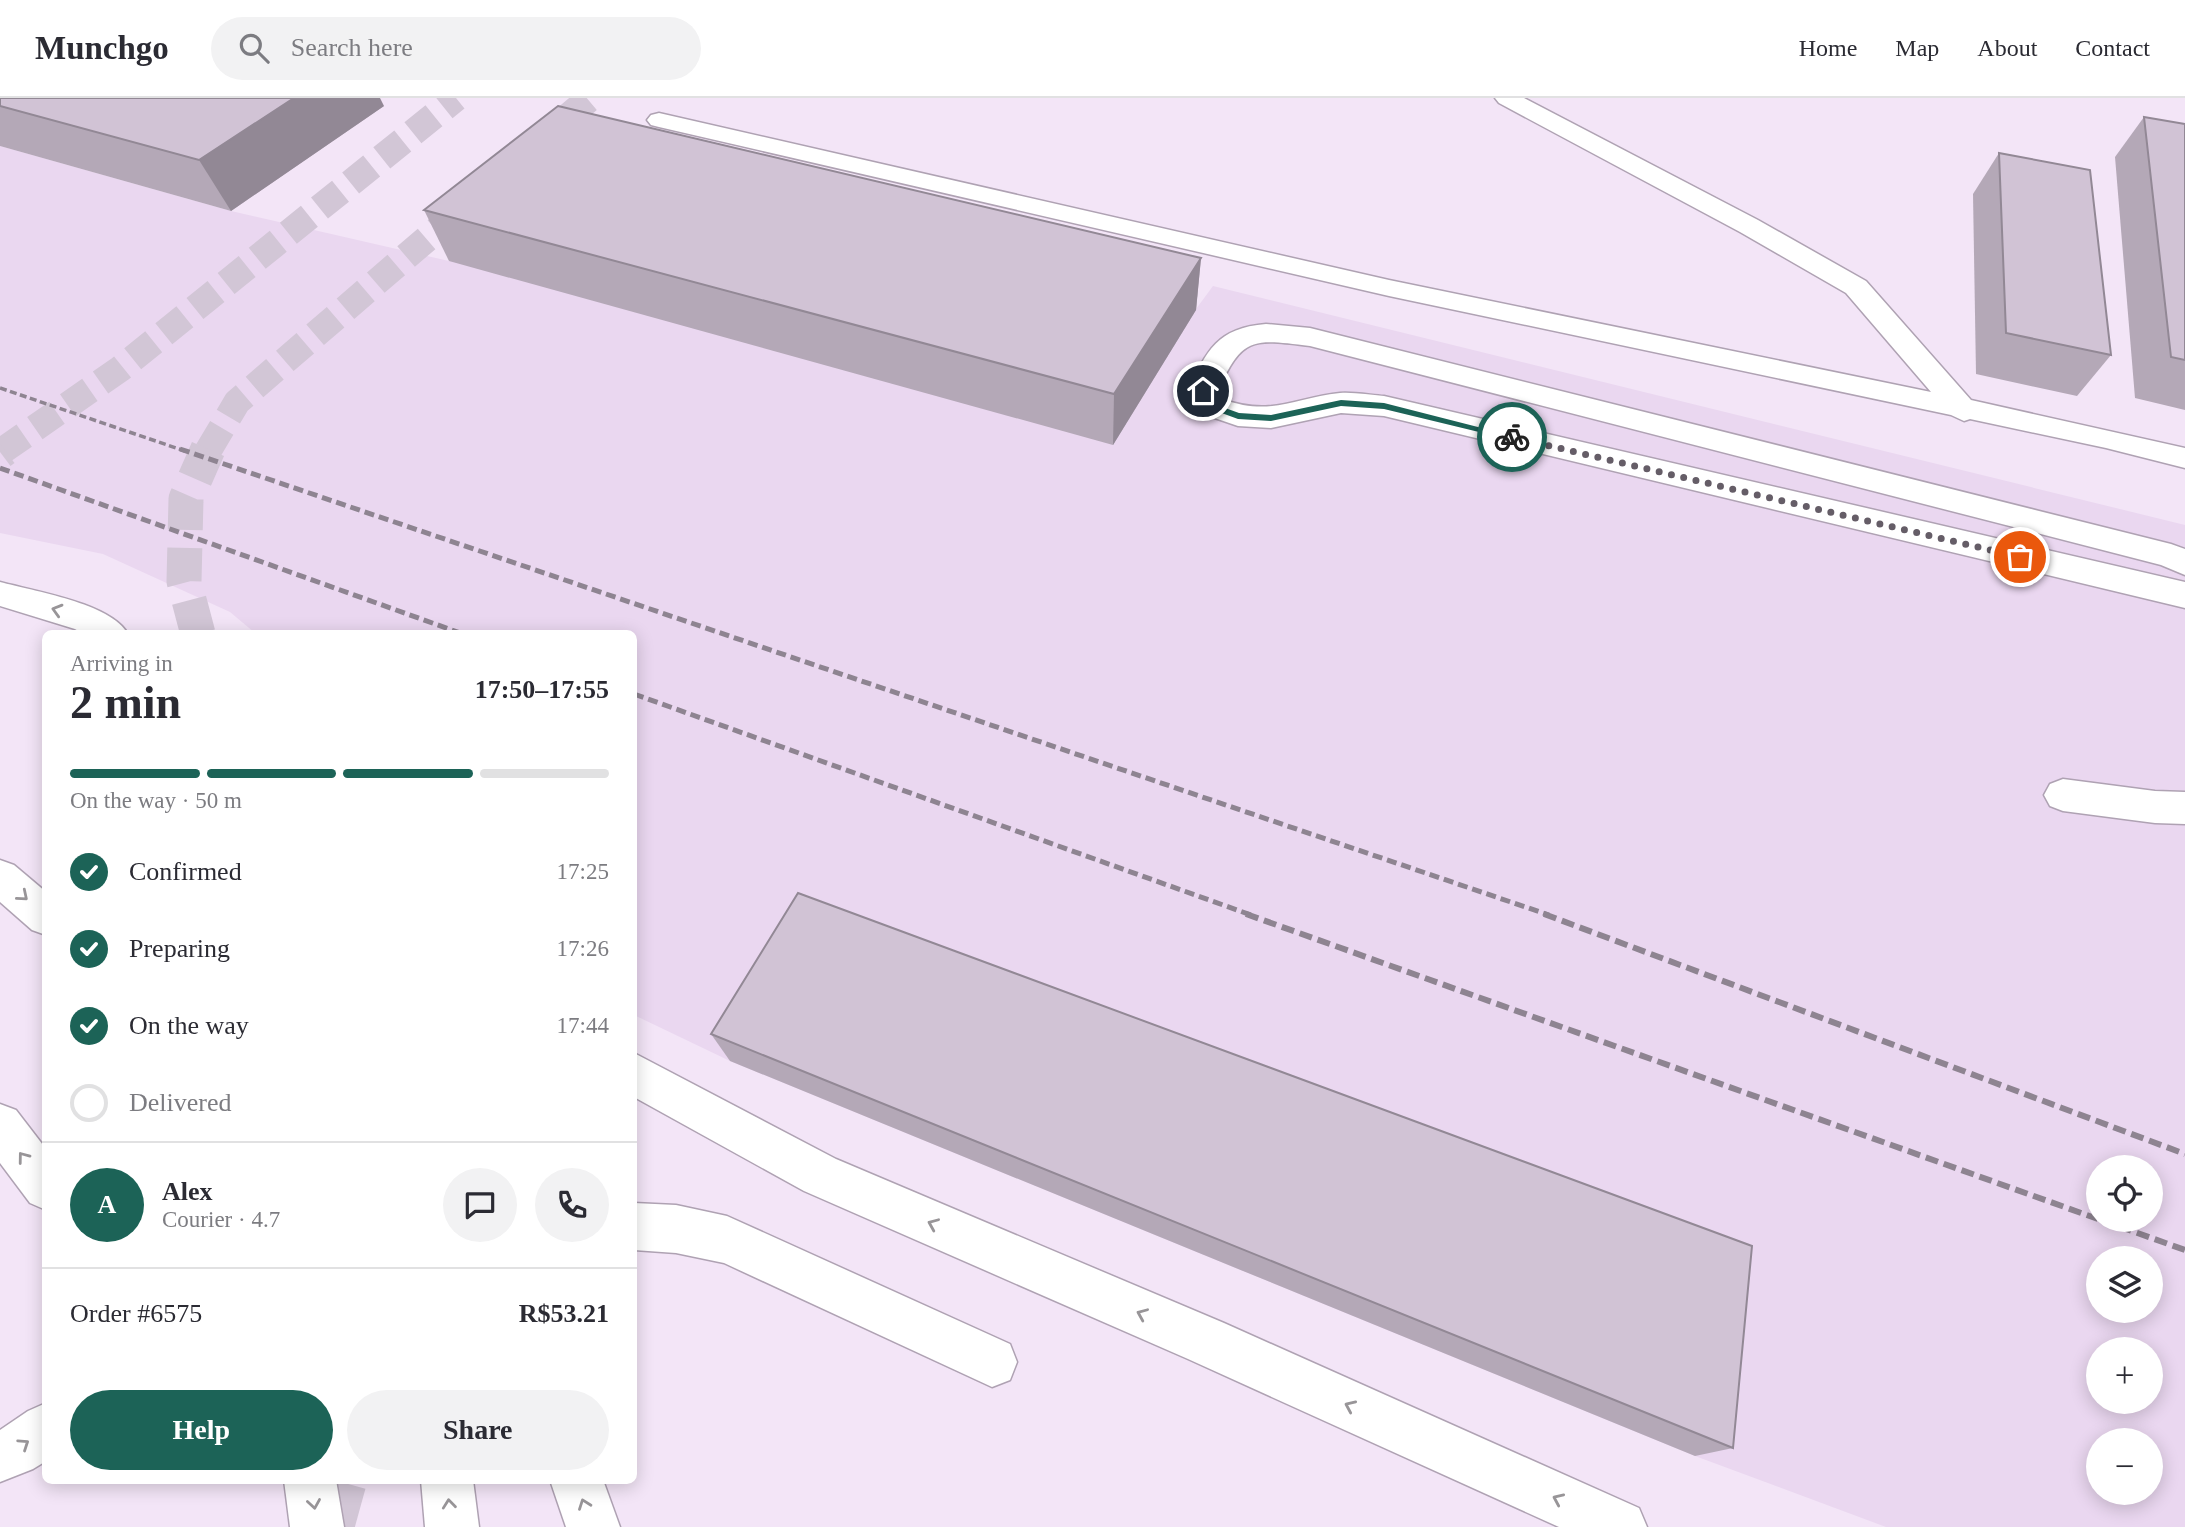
<!DOCTYPE html>
<meta charset="utf-8">
<style>
:root{--surface:#fff;--page:#f2f2f3;--text:#2b2b33;--muted:#7c7c81;--line:#e1e1e2;--accent:#1c6357}
body{margin:0;font-family:"Times New Roman",serif;background:var(--page);color:var(--text);height:100vh;display:flex;flex-direction:column;font-size:26px;white-space:nowrap}
*{box-sizing:border-box;margin:0}
p{font-size:23px;color:var(--muted)}
.icon{flex:none;width:38px;height:38px;fill:none;stroke:currentColor;stroke-width:2;stroke-linecap:round;stroke-linejoin:round}
.map{position:relative;flex:1;overflow:hidden}
.drawer{position:absolute;left:42px;top:532px;width:595px;height:854px;display:flex;flex-direction:column;background:var(--surface);border-radius:10px;box-shadow:0 4px 18px #0003}
.drawer>*{flex:none}
.buttons{position:absolute;left:2086px;top:1057px;display:grid;gap:14px}
.buttons a{display:grid;place-items:center;width:77px;height:77px;border-radius:50%;background:var(--surface);box-shadow:0 4px 18px #0003;font-size:35px}
.pin{position:absolute;display:grid;place-items:center;width:60px;height:60px;color:#fff;margin:-30px;border:4px solid #fff;border-radius:50%;box-shadow:0 2px 7px #0007}
.courier{position:absolute;display:grid;place-items:center;width:70px;height:70px;margin:-35px;border:5px solid #1c6357;border-radius:50%;background:#fff;color:#222;box-shadow:0 2px 9px #0007}
.headline em{font-style:normal;font-weight:600}
.headline div{display:flex;flex-direction:column-reverse}
.headline{display:flex;align-items:center;justify-content:space-between;height:119px;padding:0 28px}
h1{font-size:46px;font-weight:600;line-height:52px}
.bar{display:grid;grid-template-columns:repeat(4,1fr);gap:10px 7px;align-content:center;height:84px;padding:0 28px}
.bar i{height:9px;border-radius:5px;background:var(--line)}
.bar .active{background:var(--accent)}
.bar p{grid-column:span 4}
.line{display:flex;align-items:center;gap:18px;padding:0 28px;border-top:2px solid var(--line)}
.line div{flex:1}
.round{display:grid;place-items:center;flex:none;width:74px;height:74px;border-radius:37px;background:var(--page)}
ol{padding:0 28px;list-style:none}
li{display:flex;align-items:center;gap:21px;height:77px}
li p{margin-inline-start:auto}
li .icon{padding:7px;border-radius:50%;background:var(--accent);color:#fff;stroke-width:4}
li:last-child{color:var(--muted)}
li i{width:38px;height:38px;border:4px solid var(--line);border-radius:50%}
.action{display:flex;gap:14px;margin-top:auto;padding:14px 28px}
.action a{flex:1;height:80px;border-radius:42px;background:var(--accent);color:#fff;font-size:28px;font-weight:600;line-height:80px;text-align:center}
.action a+a{background:var(--page);color:var(--text)}
header{display:flex;align-items:center;gap:42px;box-sizing:border-box;height:98px;padding:0 35px;background:var(--surface);border-bottom:2px solid var(--line)}
header strong{font-size:33px}
nav{display:flex;gap:38px;margin-inline-start:auto;font-size:24px}
.search{width:490px;height:63px;background:var(--page);display:flex;align-items:center;gap:18px;box-sizing:border-box;padding:0 24px;border-radius:38px;color:var(--muted);font-size:26px}
.map>svg:first-child{display:block}
.built{fill:#ead7f0;fill-rule:evenodd}
.lines{fill:none;stroke-linecap:round;stroke-linejoin:round}
.major-tunnel-far2{stroke:#d2c6d6;stroke-width:27;stroke-dasharray:27 13;stroke-linecap:butt}
.major-tunnel-far1{stroke:#d2c6d6;stroke-width:35;stroke-dasharray:35 18;stroke-linecap:butt}
.major-tunnel{stroke:#d2c6d6;stroke-width:46;stroke-dasharray:46 24;stroke-linecap:butt}
.minor-casing{stroke:#afa2b3;stroke-width:3}
.major-casing{stroke:#afa2b3;stroke-width:3}
.highway-casing{stroke:#afa2b3;stroke-width:3}
.minor{fill:#fff;fill-rule:evenodd}
.major{fill:#fff;fill-rule:evenodd}
.highway{fill:#fff;fill-rule:evenodd}
.rail-far2{stroke:#8e8491;stroke-width:3.5;stroke-dasharray:7 3.5;stroke-linecap:butt}
.rail-far1{stroke:#8e8491;stroke-width:5;stroke-dasharray:10 5;stroke-linecap:butt}
.rail{stroke:#8e8491;stroke-width:6;stroke-dasharray:13 6;stroke-linecap:butt}
.wall{fill:#b4a8b7}
.shaded-wall{fill:#928895}
.building{fill:#d1c3d5;stroke:#928895;stroke-width:2}
.oneway{stroke:#989598}
.route{fill:#1c6357}
.done{stroke:#655d67;stroke-width:7;stroke-dasharray:0 12.6}
</style>
<header>
<strong>Munchgo</strong>
<div class="search"><svg class="icon" aria-label="search" viewBox="0 0 24 24"><circle cx="10" cy="10" r="6"/><path d="M15 15l6 6"/></svg>Search here</div>
<nav><a>Home</a><a>Map</a><a>About</a><a>Contact</a></nav>
</header>
<div class="map">
<svg width="2185" height="1429" viewBox="0 0 2185 1429">
<rect width="100%" height="100%" fill="#f3e5f7"/>
<path class="built" d="M0,48l231,65 218,50 128,-104 619,152 17,-23 972,239v1002h-299l-191,-71 -965,-395 -96,-46v-381l-379,-1 -25,-21 -127,-58 -103,-21zM2098,1069h53v53h-53zM2098,1160h53v53h-53zM2098,1251h53v53h-53zM2098,1342h53v53h-53z"/>
<g class="lines">
<g class="major-tunnel-far2">
<polyline points="537,45 590,0"/>
<polyline points="2,353 120,271 456,0"/>
<polyline points="208,353 237,304 473,101"/>
</g>
<g class="major-tunnel-far1">
<polyline points="0,354 4,351"/>
<polyline points="198,536 184,483 186,401 208,351"/>
</g>
<polyline class="major-tunnel" points="331,1429 344,1382"/>
<g class="minor-casing">
<g id="minor">
<polygon points="1495,0 1524,0 1758,122 1866,183 1971,302 2185,350 2185,370 2106,350 1970,321 1964,323 1951,317 1389,198 659,29 651,27 647,22 651,17 659,15 1389,182 1931,294 1846,195 1740,134 1499,5"/>
<path d="M1266,226l44,4 861,216 14,5v26l-24,-10 -851,-219c-57,-7 -68,-10 -92,45l4,8c49,18 72,-1 118,-6 14,-1 30,2 44,3l801,186v26l-801,-192 -43,-3 -70,15 -33,-2 -38,-13 -12,-22c19,-41 29,-63 78,-67z"/>
<polygon points="2063,681 2155,693 2185,694 2185,726 2155,725 2063,713 2050,708 2044,697 2050,686"/>
<polygon points="634,955 836,1061 1224,1225 1639,1410 1647,1429 1559,1429 1188,1261 804,1093 634,999"/>
<polygon points="0,1006 16,1012 46,1051 46,1112 30,1105 0,1065"/>
<polygon points="634,1105 676,1107 727,1118 1010,1246 1017,1264 1010,1282 992,1289 724,1165 676,1155 634,1152"/>
<polygon points="46,1305 46,1363 33,1371 0,1384 0,1332 28,1313"/>
</g>
</g>
<g class="major-casing">
<polygon id="major" points="550,1382 603,1382 620,1429 566,1429"/>
</g>
<g class="highway-casing">
<g id="highway">
<path d="M0,484c33,9 111,21 128,52h-45l-8,-5 -75,-23z"/>
<polygon points="0,762 14,767 46,794 46,837 32,832 0,804"/>
<polygon points="284,1382 336,1382 344,1429 290,1429"/>
<polygon points="421,1382 473,1382 479,1429 425,1429"/>
</g>
</g>
<use href="#minor" class="minor"/>
<use href="#major" class="major"/>
<use href="#highway" class="highway"/>
<polyline class="rail-far2" points="0,290 185,353"/>
<g class="rail-far1">
<polyline points="180,351 1549,817"/>
<polyline points="0,370 463,536"/>
<polyline points="634,596 1251,817"/>
</g>
<g class="rail">
<polyline points="1246,816 2098,1121"/>
<polyline points="1544,816 2185,1056"/>
<polyline points="2101,1122 2185,1152"/>
</g>
</g>
<g class="wall">
<polygon points="0,0 384,8 231,113 0,48"/>
<polygon points="2144,19 2185,26 2185,312 2135,300 2115,59"/>
<polygon points="1999,55 2111,257 2077,298 1976,276 1973,96"/>
<polygon points="424,112 1201,160 1196,212 1113,347 449,163"/>
<polygon points="711,936 1733,1350 1695,1358 730,963"/>
</g>
<g class="shaded-wall">
<polygon points="294,0 380,0 384,8 231,113 199,62"/>
<polygon points="1201,160 1196,212 1113,347 1114,296"/>
</g>
<g class="building">
<polygon points="0,0 294,0 199,62 0,8"/>
<polygon points="558,8 1201,160 1114,296 424,112"/>
<polygon points="2144,19 2185,26 2185,262 2171,259"/>
<polygon points="1999,55 2090,72 2111,257 2006,235"/>
<polygon points="798,795 1752,1148 1733,1350 711,936"/>
</g>
<defs><path id="oneway-chevron" d="M-2-3.5L2.5 0L-2 3.5" fill="none" stroke-width="1.6" stroke-linecap="round" stroke-linejoin="round" transform="scale(1.75)"/></defs>
<g class="oneway">
<use href="#oneway-chevron" transform="translate(57 512) rotate(-164)"/>
<use href="#oneway-chevron" transform="translate(23 798) rotate(40)"/>
<use href="#oneway-chevron" transform="translate(23 1059) rotate(-127)"/>
<use href="#oneway-chevron" transform="translate(933 1126) rotate(-157)"/>
<use href="#oneway-chevron" transform="translate(1142 1216) rotate(-157)"/>
<use href="#oneway-chevron" transform="translate(1350 1308) rotate(-156)"/>
<use href="#oneway-chevron" transform="translate(24 1346) rotate(-34)"/>
<use href="#oneway-chevron" transform="translate(1558 1401) rotate(-156)"/>
<use href="#oneway-chevron" transform="translate(314 1406) rotate(81)"/>
<use href="#oneway-chevron" transform="translate(449 1406) rotate(-96)"/>
<use href="#oneway-chevron" transform="translate(584 1406) rotate(-110)"/>
</g>
<polygon class="route" points="1203,290 1214,306 1239,315 1271,317 1341,302 1384,305 1517,339 1512,342 1384,311 1341,308 1271,323 1238,321 1208,310 1198,293"/>
<g class="lines">
<polyline class="done" points="1512,339 2020,459"/>
</g>
</svg>
<div class="buttons">
<a><svg class="icon" aria-label="locate" viewBox="0 0 24 24"><circle cx="12" cy="12" r="6"/><path d="M12 2v4M12 18v4M2 12h4M18 12h4"/></svg></a>
<a><svg class="icon" aria-label="layers" viewBox="0 0 24 24"><path d="M12 4l9 5-9 5-9-5zM3 14l9 5 9-5"/></svg></a>
<a>+</a>
<a>−</a>
</div>
<div class="pin" style="left:2020px;top:459px;background:#ea580c"><svg class="icon" aria-label="bag" viewBox="0 0 24 24"><path d="M5 8h14l-1 12H6zM9 8a3 3 0 0 1 6 0"/></svg></div>
<div class="pin" style="left:1203px;top:293px;background:#1f2937"><svg class="icon" aria-label="home" viewBox="0 0 24 24"><path d="M3 11l9-7 9 7M6 9v11h12V9"/></svg></div>
<div class="courier" style="left:1512px;top:339px"><svg class="icon" aria-label="bike" viewBox="0 0 24 24"><circle cx="6" cy="16" r="4"/><circle cx="18" cy="16" r="4"/><path d="M6 16l4-8h5l3 8M10 8l3 8H6M13 5h3"/></svg></div>
<section class="drawer">
<div class="headline"><div><h1>2 min</h1><p>Arriving in</p></div><em>17:50–17:55</em></div>
<div class="bar"><i class="active"></i><i class="active"></i><i class="active"></i><i></i><p>On the way · 50 m</p></div>
<ol>
<li><svg class="icon" aria-label="check" viewBox="0 0 24 24"><path d="M5 12l5 5 9-10"/></svg>Confirmed<p>17:25</p></li>
<li><svg class="icon" aria-label="check" viewBox="0 0 24 24"><path d="M5 12l5 5 9-10"/></svg>Preparing<p>17:26</p></li>
<li><svg class="icon" aria-label="check" viewBox="0 0 24 24"><path d="M5 12l5 5 9-10"/></svg>On the way<p>17:44</p></li>
<li><i></i>Delivered</li>
</ol>
<div class="line" style="height:126px"><b class="round" style="background:var(--accent);color:#fff">A</b><div><b>Alex</b><p>Courier · 4.7</p></div><a class="round"><svg class="icon" aria-label="chat" viewBox="0 0 24 24"><path d="M4 5h16v11H9l-5 4z"/></svg></a><a class="round"><svg class="icon" aria-label="phone" viewBox="0 0 24 24"><path d="M5 4h4l2 5-3 2q2 4 5 5l2-3 5 2v4C11 20 4 13 5 4z"/></svg></a></div>
<div class="line" style="height:91px"><div>Order #6575</div><b>R$53.21</b></div>
<div class="action"><a>Help</a><a>Share</a></div>
</section>
</div>
